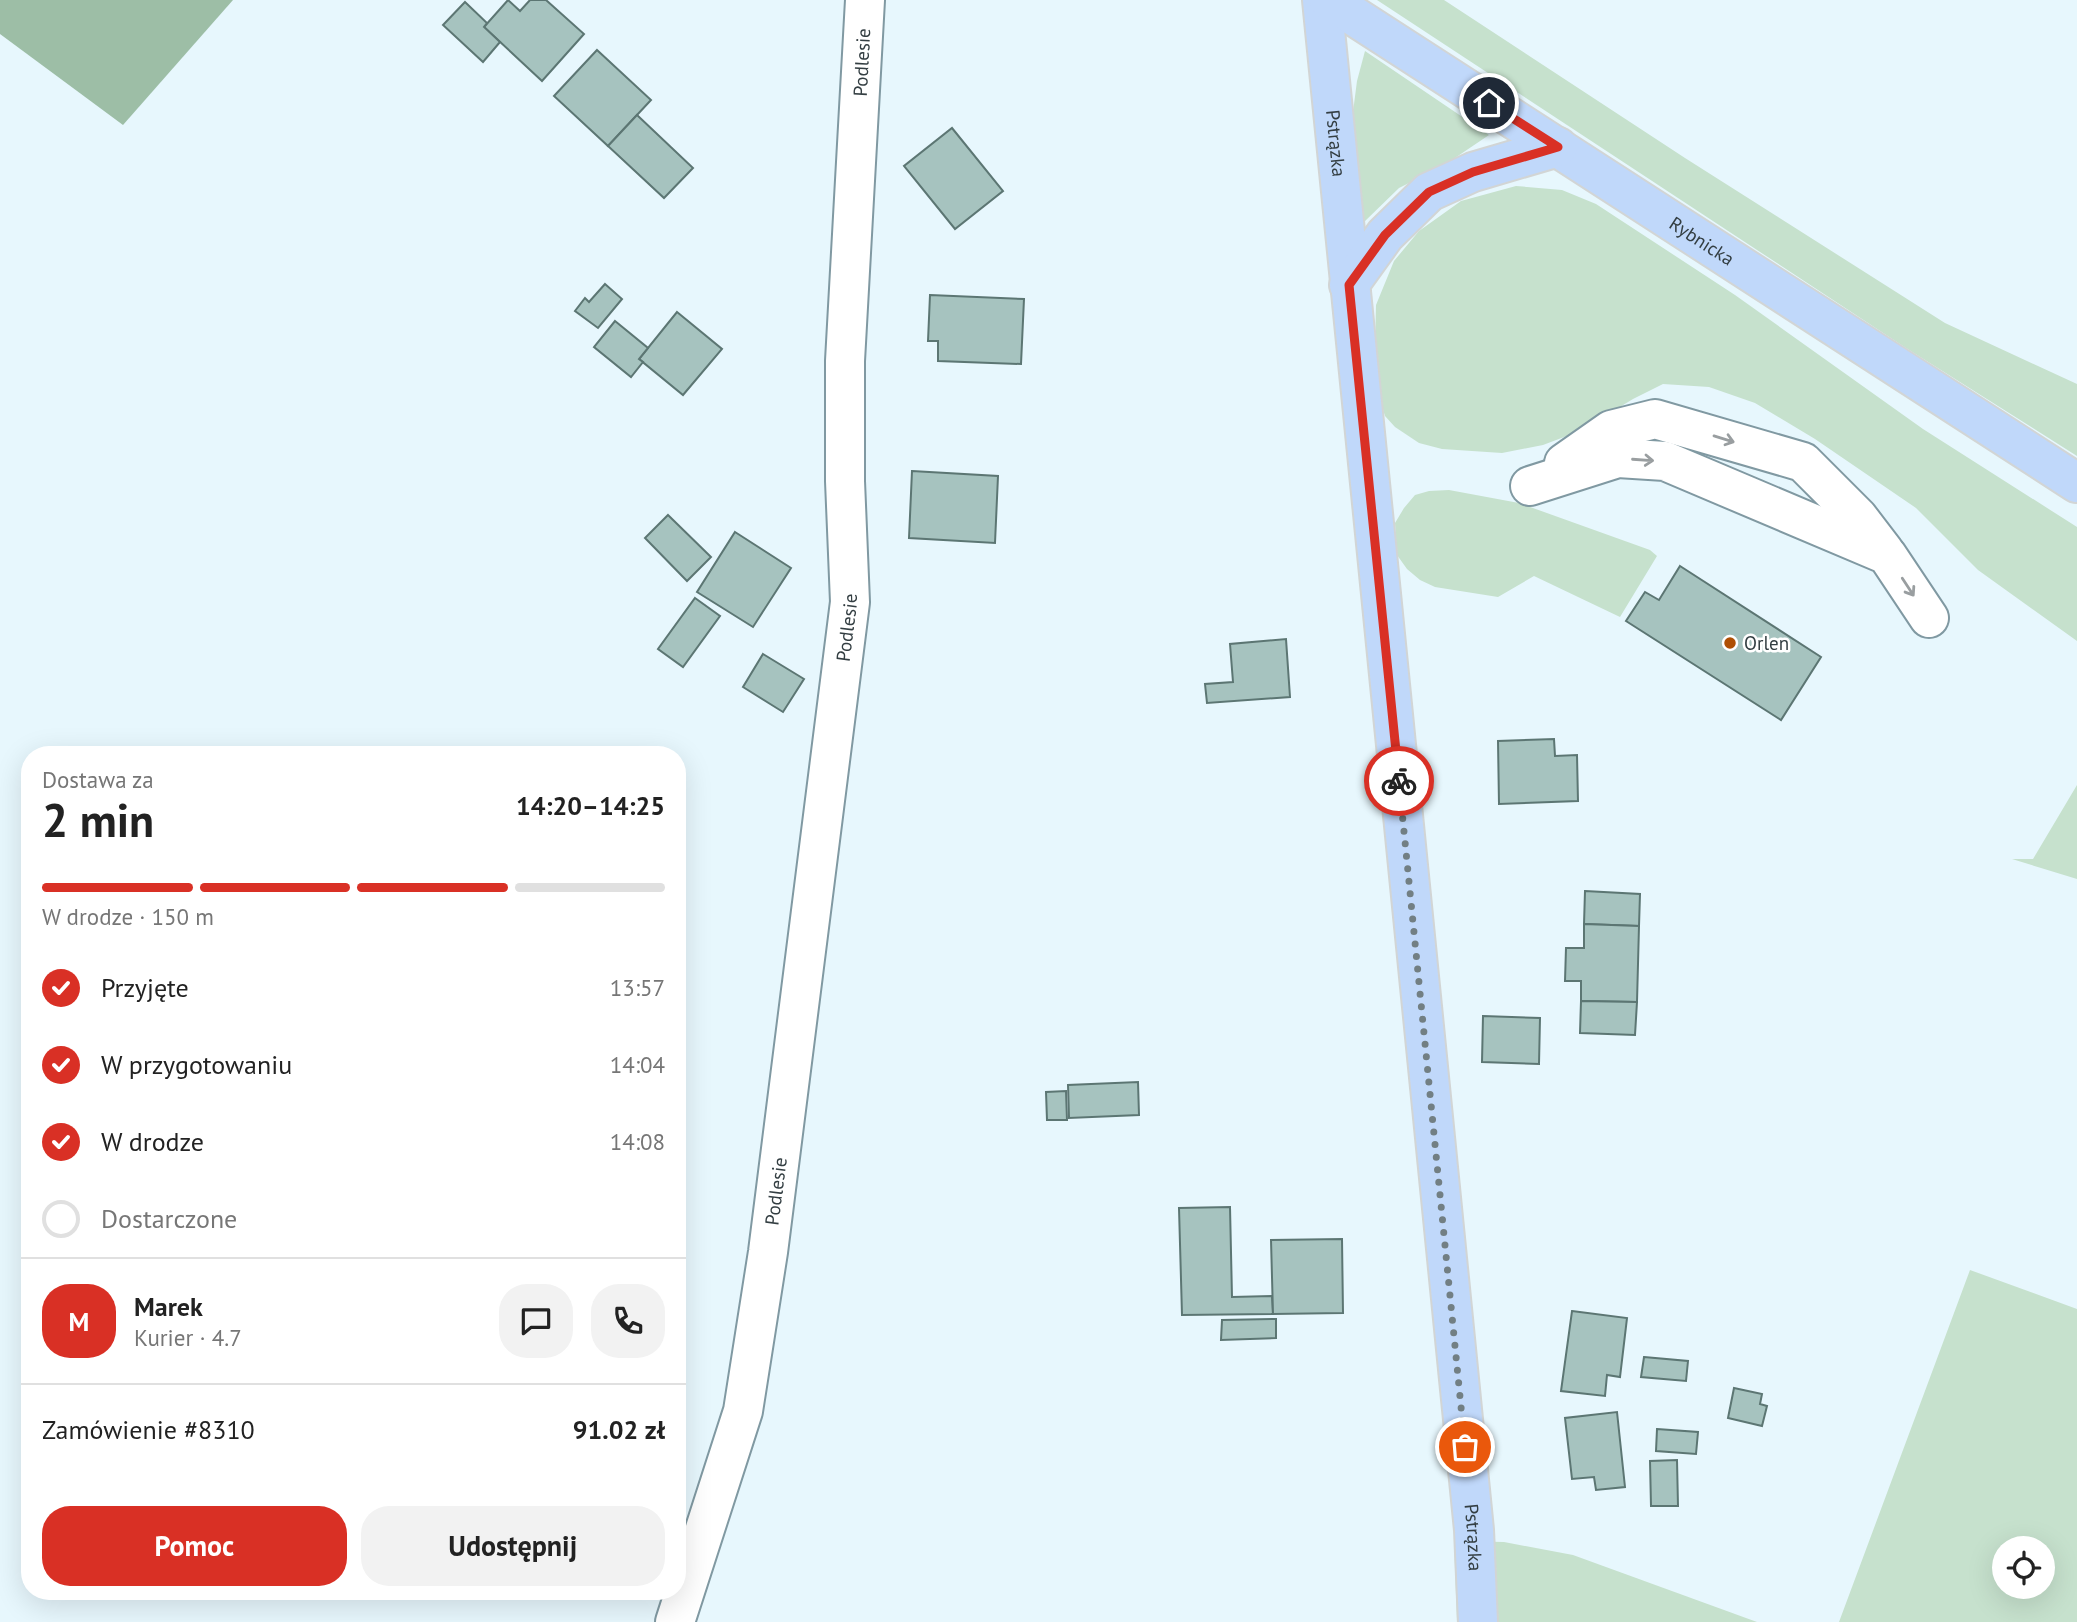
<!DOCTYPE html>
<html lang="pl">
<meta charset="utf-8">
<style>
:root{--surface:#fff;--page:#f2f2f2;--text:#222;--muted:#767676;--line:#e0e0e0;--accent:#d93025}
body{margin:0;font-family:"PT Sans",sans-serif;background:var(--page);color:var(--text);height:100vh;display:flex;flex-direction:column;font-size:26px;white-space:nowrap}
*{box-sizing:border-box;margin:0}
p{font-size:23px;color:var(--muted)}
.icon{flex:none;width:38px;height:38px;fill:none;stroke:currentColor;stroke-width:2;stroke-linecap:round;stroke-linejoin:round}
.map{position:relative;flex:1;overflow:hidden}
.panel{position:absolute;left:21px;top:746px;width:665px;height:854px;display:flex;flex-direction:column;background:var(--surface);border-radius:28px;box-shadow:0 7px 28px #0002}
.panel>*{flex:none}
.controls{position:absolute;left:1992px;top:1536px;display:grid;gap:14px}
.controls a{display:grid;place-items:center;width:63px;height:63px;border-radius:50%;background:var(--surface);box-shadow:0 7px 28px #0002;font-size:35px}
.pin{position:absolute;display:grid;place-items:center;width:60px;height:60px;color:#fff;margin:-30px;border:4px solid #fff;border-radius:50%;box-shadow:0 2px 7px #0007}
.courier{position:absolute;display:grid;place-items:center;width:70px;height:70px;margin:-35px;border:5px solid #d93025;border-radius:50%;background:#fff;color:#222;box-shadow:0 2px 9px #0007}
.summary em{font-style:normal;font-weight:800}
.summary div{display:flex;flex-direction:column-reverse}
.summary{display:flex;align-items:center;justify-content:space-between;height:119px;padding:0 21px}
h1{font-size:46px;font-weight:800;line-height:52px}
.bar{display:grid;grid-template-columns:repeat(4,1fr);gap:10px 7px;align-content:center;height:84px;padding:0 21px}
.bar i{height:9px;border-radius:5px;background:var(--line)}
.bar .current{background:var(--accent)}
.bar p{grid-column:span 4}
.line{display:flex;align-items:center;gap:18px;padding:0 21px;border-top:2px solid var(--line)}
.line div{flex:1}
.round{display:grid;place-items:center;flex:none;width:74px;height:74px;border-radius:28px;background:var(--page)}
ol{padding:0 21px;list-style:none}
li{display:flex;align-items:center;gap:21px;height:77px}
li p{margin-inline-start:auto}
li .icon{padding:7px;border-radius:50%;background:var(--accent);color:#fff;stroke-width:4}
li:last-child{color:var(--muted)}
li i{width:38px;height:38px;border:4px solid var(--line);border-radius:50%}
.button{display:flex;gap:14px;margin-top:auto;padding:14px 21px}
.button a{flex:1;height:80px;border-radius:28px;background:var(--accent);color:#fff;font-size:28px;font-weight:800;line-height:80px;text-align:center}
.button a+a{background:var(--page);color:var(--text)}
.map>svg:first-child{display:block}
.green{fill:#c6e1cd;fill-rule:evenodd}
.forest{fill:#9dbea6}
.building{fill:#a6c3bf;stroke:#5c7673;stroke-width:2}
.lines{fill:none;stroke-linecap:round;stroke-linejoin:round}
.minor-casing{stroke:#8099a2;stroke-width:42}
.major-casing{stroke:#d2d5d5;stroke-width:42}
.minor{stroke:#fff;stroke-width:38}
.major{stroke:#c0d8fa;stroke-width:38}
.oneway{stroke:#999ea0}
.done{stroke:#727f83;stroke-width:7;stroke-dasharray:0 12.6}
.route{stroke:#d93025;stroke-width:9}
.poi-dot{fill:#af4f03;stroke:#fff;stroke-width:2.5}
.labels{text-anchor:middle;stroke-width:5;stroke-linejoin:round;paint-order:stroke}
.street-label{font-size:19px;fill:#333e42;stroke:#fff}
.poi-label{font-size:19px;fill:#333e42;stroke:#fff;text-anchor:start}
</style>
<div class="map">
<svg width="2077" height="1622" viewBox="0 0 2077 1622">
<rect width="100%" height="100%" fill="#e7f7fd"/>
<g class="green">
<polygon points="1377,0 1444,0 1685,158 1945,323 2077,384 2077,456 1906,348"/>
<polygon points="1365,51 1489,135 1443,166 1399,188 1363,223 1353,112 1357,81"/>
<polygon points="1516,186 1562,190 1596,204 1735,295 1923,429 2077,527 2077,641 1978,570 1916,508 1815,439 1755,403 1709,387 1663,384 1633,399 1580,431 1543,445 1502,453 1442,449 1419,443 1395,427 1385,416 1376,387 1375,349 1376,305 1394,261 1419,231 1461,201"/>
<polygon points="1449,490 1519,503 1650,550 1657,556 1620,617 1534,576 1498,597 1435,587 1420,580 1407,569 1397,555 1395,523 1404,508 1415,495 1429,491"/>
<polygon points="2077,785 2077,879 2012,859 2033,859"/>
<path d="M1970,1270l107,39v313h-238zM2004,1549h38v38h-38z"/>
<polygon points="1454,1541 1504,1542 1573,1555 1757,1622 1457,1622"/>
</g>
<polygon class="forest" points="0,0 233,0 123,125 0,34"/>
<g class="building">
<polygon points="508,0 520,11 530,0 546,0 584,34 542,81 484,27"/>
<polygon points="465,2 487,23 484,27 500,42 483,62 443,25"/>
<polygon points="597,50 651,100 608,146 554,96"/>
<polygon points="637,115 693,168 664,198 608,146"/>
<polygon points="952,128 1003,191 955,229 904,166"/>
<polygon points="605,284 622,299 598,328 575,311 585,298 589,302"/>
<polygon points="930,295 1024,299 1021,364 938,361 938,341 928,341"/>
<polygon points="677,312 722,349 683,395 639,359"/>
<polygon points="615,321 648,348 639,359 643,362 631,377 594,347"/>
<polygon points="912,471 998,476 995,543 909,538"/>
<polygon points="668,515 711,557 687,581 645,538"/>
<polygon points="735,532 791,568 753,627 697,592"/>
<polygon points="1680,566 1821,657 1781,720 1626,621 1645,592 1659,600"/>
<polygon points="695,598 720,616 683,667 658,649"/>
<polygon points="1286,639 1290,697 1207,703 1205,684 1233,682 1230,644"/>
<polygon points="763,654 804,679 783,712 743,687"/>
<polygon points="1554,739 1555,756 1577,755 1578,801 1499,804 1498,741"/>
<polygon points="1585,891 1640,894 1639,926 1584,924"/>
<polygon points="1584,924 1639,926 1637,1002 1581,1001 1581,981 1565,981 1566,948 1584,948"/>
<polygon points="1581,1001 1637,1002 1635,1035 1580,1033"/>
<polygon points="1483,1016 1540,1018 1539,1064 1482,1062"/>
<polygon points="1138,1082 1139,1115 1069,1118 1068,1085"/>
<polygon points="1066,1091 1067,1120 1047,1120 1046,1092"/>
<polygon points="1230,1207 1232,1297 1272,1296 1273,1314 1182,1315 1179,1208"/>
<polygon points="1342,1239 1343,1313 1273,1314 1271,1240"/>
<polygon points="1572,1311 1627,1318 1620,1377 1607,1375 1605,1396 1561,1391"/>
<polygon points="1276,1319 1276,1338 1221,1340 1222,1320"/>
<polygon points="1644,1357 1688,1361 1686,1381 1641,1377"/>
<polygon points="1734,1388 1762,1394 1760,1404 1767,1406 1762,1426 1728,1418"/>
<polygon points="1617,1412 1625,1487 1596,1490 1594,1477 1572,1479 1565,1418"/>
<polygon points="1657,1429 1698,1432 1696,1454 1656,1451"/>
<polygon points="1677,1460 1678,1506 1651,1506 1650,1461"/>
</g>
<g class="lines">
<g class="minor-casing">
<g id="minor">
<polyline points="1564,463 1611,430 1655,419 1803,462 1858,517 1884,551"/>
<polyline points="1530,486 1618,458 1665,461 1887,555 1929,618"/>
<path id="s1" d="M675,1622l68,-211 25,-159 82,-650 -5,-121v-120l20,-361"/>
</g>
</g>
<g class="major-casing">
<g id="major">
<path id="s2" d="M1322,0l152,1530 4,92"/>
<path id="s3" d="M1329,0l748,483"/>
<polyline points="1349,285 1385,235 1429,192 1473,172 1558,147"/>
</g>
</g>
<use href="#minor" class="minor"/>
<use href="#major" class="major"/>
</g>
<defs><path id="oneway-shaft" d="M-6 0H5M1.5-3L5.5 0L1.5 3" fill="none" stroke-width="1.6" stroke-linecap="round" stroke-linejoin="round" transform="scale(1.75)"/></defs>
<g class="oneway">
<use href="#oneway-shaft" transform="translate(1724 439) rotate(17)"/>
<use href="#oneway-shaft" transform="translate(1643 460) rotate(4)"/>
<use href="#oneway-shaft" transform="translate(1908 587) rotate(57)"/>
</g>
<g class="lines">
<polyline class="done" points="1399,781 1465,1447"/>
<polyline class="route" points="1399,781 1349,285 1385,235 1429,192 1473,172 1558,147 1489,103"/>
</g>
<circle class="poi-dot" cx="1730" cy="643" r="7"/>
<g class="labels">
<g class="street-label">
<text dy="7" stroke="none"><textPath href="#s1" startOffset="1578">Podlesie</textPath></text>
<text dy="7" stroke="none"><textPath href="#s2" startOffset="144">Pstrązka</textPath></text>
<text dy="7" stroke="none"><textPath href="#s3" startOffset="444">Rybnicka</textPath></text>
<text dy="7" stroke="none"><textPath href="#s1" startOffset="1012">Podlesie</textPath></text>
<text dy="7" stroke="none"><textPath href="#s1" startOffset="444">Podlesie</textPath></text>
<text dy="7" stroke="none"><textPath href="#s2" startOffset="1545">Pstrązka</textPath></text>
</g>
<g class="poi-label">
<text x="1744" y="650">Orlen</text>
</g>
</g>
</svg>
<div class="controls">
<a><svg class="icon" aria-label="locate" viewBox="0 0 24 24"><circle cx="12" cy="12" r="6"/><path d="M12 2v4M12 18v4M2 12h4M18 12h4"/></svg></a>
</div>
<div class="pin" style="left:1465px;top:1447px;background:#ea580c"><svg class="icon" aria-label="bag" viewBox="0 0 24 24"><path d="M5 8h14l-1 12H6zM9 8a3 3 0 0 1 6 0"/></svg></div>
<div class="pin" style="left:1489px;top:103px;background:#1f2937"><svg class="icon" aria-label="home" viewBox="0 0 24 24"><path d="M3 11l9-7 9 7M6 9v11h12V9"/></svg></div>
<div class="courier" style="left:1399px;top:781px"><svg class="icon" aria-label="bike" viewBox="0 0 24 24"><circle cx="6" cy="16" r="4"/><circle cx="18" cy="16" r="4"/><path d="M6 16l4-8h5l3 8M10 8l3 8H6M13 5h3"/></svg></div>
<section class="panel">
<div class="summary"><div><h1>2 min</h1><p>Dostawa za</p></div><em>14:20–14:25</em></div>
<div class="bar"><i class="current"></i><i class="current"></i><i class="current"></i><i></i><p>W drodze · 150 m</p></div>
<ol>
<li><svg class="icon" aria-label="check" viewBox="0 0 24 24"><path d="M5 12l5 5 9-10"/></svg>Przyjęte<p>13:57</p></li>
<li><svg class="icon" aria-label="check" viewBox="0 0 24 24"><path d="M5 12l5 5 9-10"/></svg>W przygotowaniu<p>14:04</p></li>
<li><svg class="icon" aria-label="check" viewBox="0 0 24 24"><path d="M5 12l5 5 9-10"/></svg>W drodze<p>14:08</p></li>
<li><i></i>Dostarczone</li>
</ol>
<div class="line" style="height:126px"><b class="round" style="background:var(--accent);color:#fff">M</b><div><b>Marek</b><p>Kurier · 4.7</p></div><a class="round"><svg class="icon" aria-label="chat" viewBox="0 0 24 24"><path d="M4 5h16v11H9l-5 4z"/></svg></a><a class="round"><svg class="icon" aria-label="phone" viewBox="0 0 24 24"><path d="M5 4h4l2 5-3 2q2 4 5 5l2-3 5 2v4C11 20 4 13 5 4z"/></svg></a></div>
<div class="line" style="height:91px"><div>Zamówienie #8310</div><b>91.02 zł</b></div>
<div class="button"><a>Pomoc</a><a>Udostępnij</a></div>
</section>
</div>
